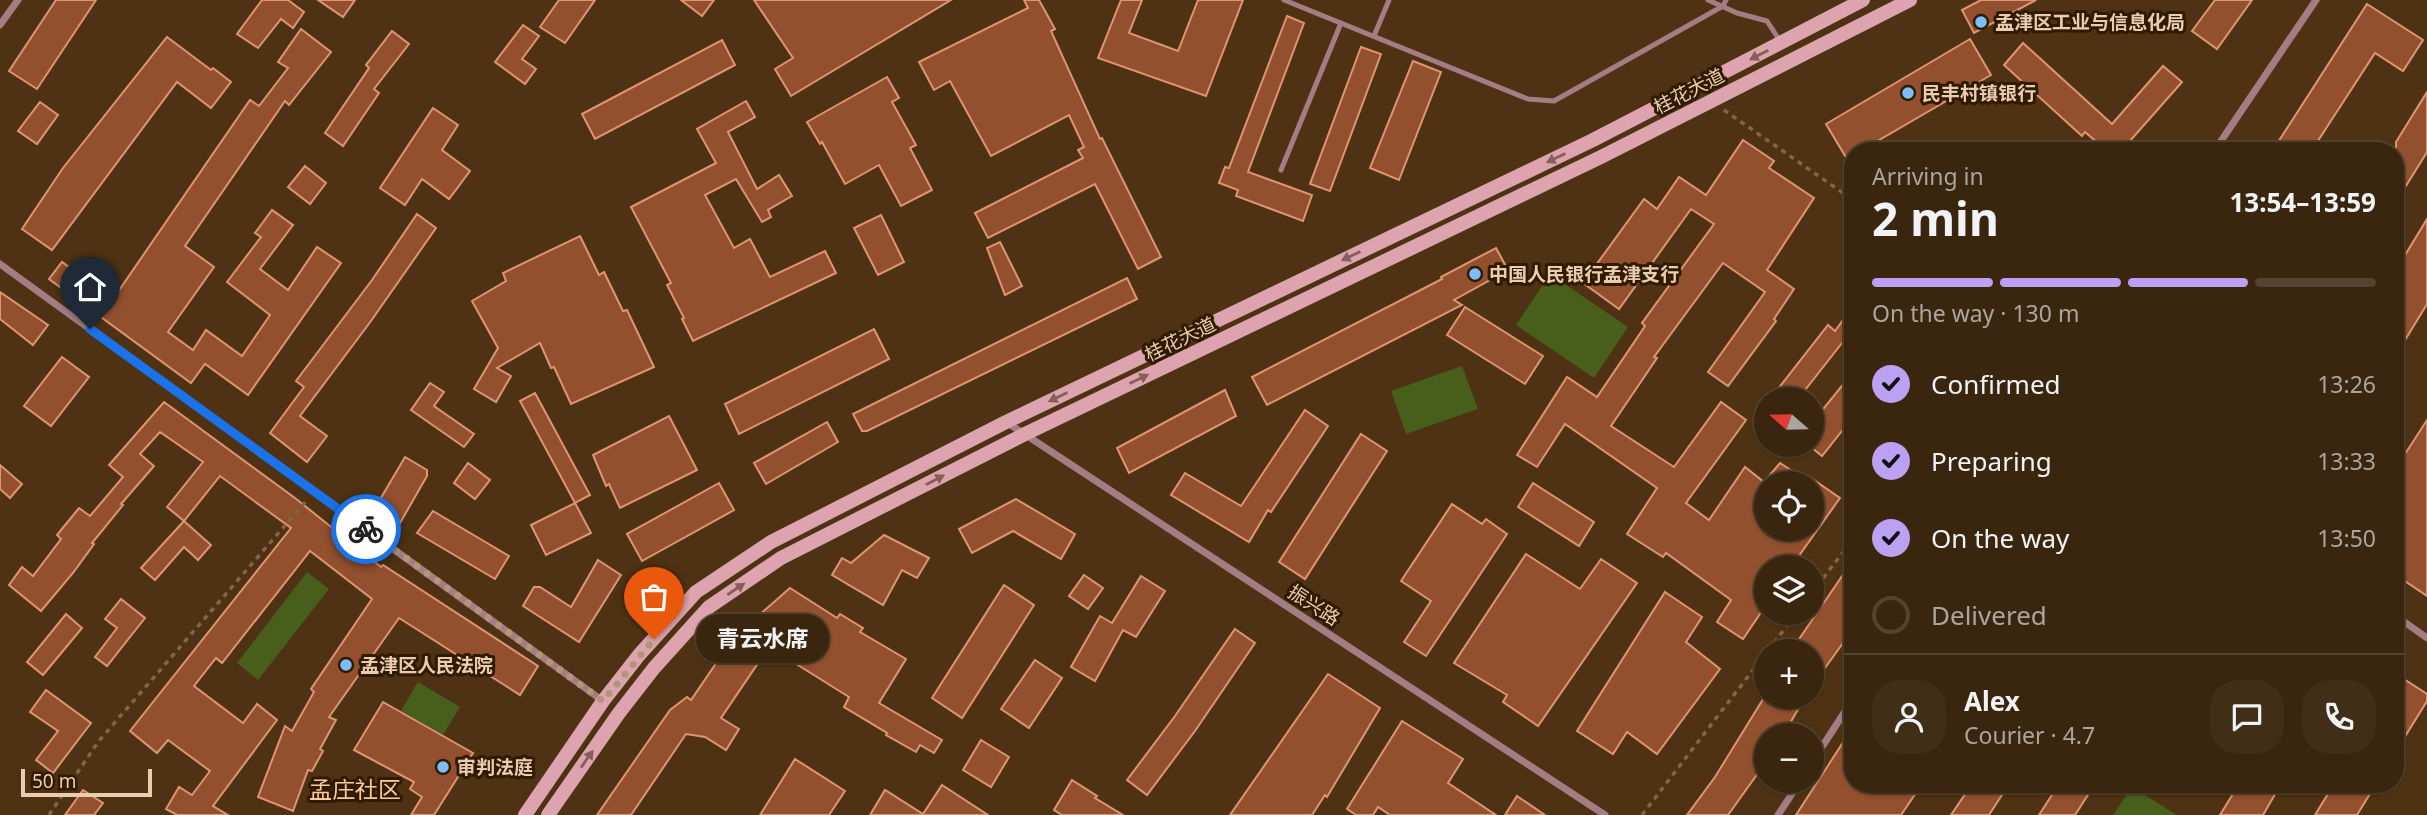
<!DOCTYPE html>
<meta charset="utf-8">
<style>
:root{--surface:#3a260e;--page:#412e17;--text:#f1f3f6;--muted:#aba59e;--line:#54432e;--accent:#bca0f2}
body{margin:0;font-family:"Noto Sans","Noto Sans SC",sans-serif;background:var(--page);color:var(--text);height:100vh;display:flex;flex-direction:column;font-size:26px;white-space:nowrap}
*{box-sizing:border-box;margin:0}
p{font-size:23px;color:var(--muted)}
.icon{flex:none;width:38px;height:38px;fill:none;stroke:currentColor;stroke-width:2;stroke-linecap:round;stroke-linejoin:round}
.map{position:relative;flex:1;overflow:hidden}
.details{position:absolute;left:1844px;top:142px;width:560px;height:651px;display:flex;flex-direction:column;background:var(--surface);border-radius:28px;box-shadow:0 2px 5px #0004,0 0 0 2px var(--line)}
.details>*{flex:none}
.needle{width:46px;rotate:290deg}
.controls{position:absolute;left:1754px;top:387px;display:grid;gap:14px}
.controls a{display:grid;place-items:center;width:70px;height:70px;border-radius:50%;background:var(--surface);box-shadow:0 2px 5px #0004,0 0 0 2px var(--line);font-size:35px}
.scale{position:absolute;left:21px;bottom:18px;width:131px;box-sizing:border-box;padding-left:7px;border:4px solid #eaccb0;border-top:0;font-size:19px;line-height:24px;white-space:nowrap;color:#eaccb0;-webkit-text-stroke:5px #301b02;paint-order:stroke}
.pin{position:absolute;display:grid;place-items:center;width:60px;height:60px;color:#fff;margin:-72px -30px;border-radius:50% 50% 50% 0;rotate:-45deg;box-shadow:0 0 7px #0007}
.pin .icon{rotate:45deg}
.courier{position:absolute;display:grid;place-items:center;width:70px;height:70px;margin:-35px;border:5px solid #1a73e8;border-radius:50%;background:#fff;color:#222;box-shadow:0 2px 9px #0007}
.bubble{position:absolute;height:49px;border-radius:24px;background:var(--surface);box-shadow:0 2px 5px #0004,0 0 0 2px var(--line);font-size:23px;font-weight:700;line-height:49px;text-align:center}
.head em{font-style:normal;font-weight:700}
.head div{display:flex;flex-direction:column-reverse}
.head{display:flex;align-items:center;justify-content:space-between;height:119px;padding:0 28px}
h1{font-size:46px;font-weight:700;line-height:52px}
.bar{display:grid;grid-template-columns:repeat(4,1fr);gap:10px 7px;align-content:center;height:84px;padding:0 28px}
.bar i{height:9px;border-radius:5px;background:var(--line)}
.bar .active{background:var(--accent)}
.bar p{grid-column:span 4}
.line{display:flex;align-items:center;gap:18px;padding:0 28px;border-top:2px solid var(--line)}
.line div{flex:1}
.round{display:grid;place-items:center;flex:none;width:74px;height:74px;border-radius:28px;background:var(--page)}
ol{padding:0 28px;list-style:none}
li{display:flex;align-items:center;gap:21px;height:77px}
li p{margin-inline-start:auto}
li .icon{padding:7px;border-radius:50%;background:var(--accent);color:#111;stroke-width:4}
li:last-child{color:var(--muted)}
li i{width:38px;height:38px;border:4px solid var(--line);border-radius:50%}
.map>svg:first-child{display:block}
.green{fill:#475f1a}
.building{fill:#93502e;stroke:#df9572;stroke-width:2}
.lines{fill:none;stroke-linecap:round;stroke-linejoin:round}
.path{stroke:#826648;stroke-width:3.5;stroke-dasharray:5 5;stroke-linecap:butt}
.service{stroke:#a27e84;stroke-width:5}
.minor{stroke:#a27e84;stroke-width:7}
.secondary{stroke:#dda3ae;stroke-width:14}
.oneway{fill:#865f58}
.done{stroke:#b39679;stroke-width:7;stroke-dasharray:0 12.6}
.route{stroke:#1a73e8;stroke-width:9}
.poi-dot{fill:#7cbef9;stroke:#301b02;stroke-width:2.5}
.labels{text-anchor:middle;stroke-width:6;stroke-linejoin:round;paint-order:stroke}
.poi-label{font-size:19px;font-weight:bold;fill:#eaccb0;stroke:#301b02;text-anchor:start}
.street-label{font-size:19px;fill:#eaccb0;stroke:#301b02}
.quarter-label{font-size:23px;fill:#f9cb9b;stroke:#301b02}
</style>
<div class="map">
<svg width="2427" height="815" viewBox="0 0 2427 815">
<rect width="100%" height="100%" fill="#4e3213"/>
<g class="green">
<polygon points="1550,274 1628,327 1594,378 1516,325"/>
<polygon points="1462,366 1478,409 1406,434 1391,391"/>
<polygon points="307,572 329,589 258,680 237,663"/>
<polygon points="418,682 460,707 443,735 401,711"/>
<polygon points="2132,787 2177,815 2113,815"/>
</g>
<g class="building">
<polygon points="56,0 96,0 37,89 9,71"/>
<polygon points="262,0 288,0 304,12 293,28 281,19 258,48 237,34"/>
<polygon points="318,0 355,0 343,17"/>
<polygon points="559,0 595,0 565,43 540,27"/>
<polygon points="681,0 714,0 702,16"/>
<polygon points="754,0 951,0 791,96 775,69 793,58"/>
<polygon points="1024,0 1039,0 1055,29 1051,31 1100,139 1102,138 1161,257 1138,269 1095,184 988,238 975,213 1083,158 1078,150 1084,147 1069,115 991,156 950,81 934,90 919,62 1028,8"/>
<polygon points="1121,0 1142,0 1129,33 1178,51 1198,0 1243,0 1206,96 1098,58"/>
<polygon points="1981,0 2036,0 1974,33 1962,10"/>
<polygon points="2215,0 2252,0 2217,49 2192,31"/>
<polygon points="2367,4 2423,40 2403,71 2375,53 2312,150 2273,150"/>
<polygon points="1287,16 1304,23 1248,172 1312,195 1303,221 1236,196 1238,190 1219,183 1225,167 1229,168"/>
<polygon points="523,25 539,36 522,59 536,69 525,84 495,62"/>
<polygon points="301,29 331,52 289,105 285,101 185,246 214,267 168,332 193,350 206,330 242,356 270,315 227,282 261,237 255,233 272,210 293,225 260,269 288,290 317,247 341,263 248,395 205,364 191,383 49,279 62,262 113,299 250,100 259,106 288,68 278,62"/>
<polygon points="392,31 409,44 374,89 379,93 343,146 325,133 369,68 366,65"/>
<polygon points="167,37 211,70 213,68 231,82 211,108 177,82 52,250 22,229 63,168"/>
<polygon points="1970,39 1991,75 1862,150 1853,150 1853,155 1847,159 1826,124"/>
<polygon points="722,40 735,65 595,139 582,114"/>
<polygon points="2023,43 2112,124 2163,66 2182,82 2122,150 2106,150 2085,132 2082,136 2004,65"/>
<polygon points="1361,47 1381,54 1330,191 1310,184"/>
<polygon points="1413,61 1441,72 1399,180 1370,168"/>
<polygon points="887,77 899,98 892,102 916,145 910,148 932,190 901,206 879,165 845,184 822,142 820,144 807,122"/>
<polygon points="2427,92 2427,152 2396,202 2396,142"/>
<polygon points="746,101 755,117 728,132 757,189 779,175 792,196 768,210 771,217 762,222 736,179 705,195 734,248 750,239 770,277 825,251 836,273 693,341 682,319 684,318 667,285 671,283 631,207 716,163 697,129"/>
<polygon points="40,102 58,115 37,144 18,131"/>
<polygon points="433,108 458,125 442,150 470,171 449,199 422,179 405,205 380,188"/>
<polygon points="1743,140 1774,161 1769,168 1814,198 1767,270 1794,289 1774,319 1776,321 1728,386 1708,372 1765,292 1723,263 1654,357 1657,358 1611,426 1674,467 1721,402 1746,420 1686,503 1709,520 1745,467 1764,482 1780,463 1797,474 1791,483 1765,483 1766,528 1811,528 1811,478 1840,498 1791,567 1766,567 1766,605 1743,639 1717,622 1731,600 1666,553 1663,557 1627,534 1657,488 1565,424 1537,467 1517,455 1567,377 1597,397 1645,326 1642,323 1714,224 1691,209 1619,309 1583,283 1644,199 1657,209 1679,177 1706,195"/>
<polygon points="305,166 326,183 310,204 288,187"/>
<polygon points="417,214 436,228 371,321 300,416 327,436 307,462 270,433 304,387 296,381 372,280"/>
<polygon points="881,215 904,262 878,275 854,228"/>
<polygon points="2427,219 2427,304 2396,355 2396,270"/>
<polygon points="580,236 599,275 604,272 623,311 627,310 654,367 571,404 554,367 551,368 540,343 497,368 511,376 496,402 474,389 498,348 472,301 506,281 503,273"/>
<polygon points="1000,242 1022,286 1005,295 987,248"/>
<polygon points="1496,248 1508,270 1454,300 1462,305 1267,405 1252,377 1442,279 1441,277"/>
<polygon points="1127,278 1137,299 867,431 862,431 853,414"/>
<polygon points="0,292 48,325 33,345 0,319"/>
<polygon points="1853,306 1853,329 1798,399 1770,399 1828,325 1835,331"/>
<polygon points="1465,307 1543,356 1525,384 1447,335"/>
<polygon points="874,329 889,359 739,434 725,404"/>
<polygon points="62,357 89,377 51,426 24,406"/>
<polygon points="1853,372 1853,417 1822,456 1811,447 1811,424"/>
<polygon points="430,383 444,392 434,406 474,434 464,447 411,410"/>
<polygon points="1225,390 1236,416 1129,473 1117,448"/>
<polygon points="535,393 590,495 575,503 520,401"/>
<polygon points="164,402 295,498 381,567 383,565 538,666 520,695 399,618 329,717 336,720 320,749 323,751 312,771 308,770 293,811 258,797 285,726 292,731 314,692 311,689 372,599 310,551 222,663 216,658 194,686 243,723 257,704 277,720 213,806 228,815 177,815 166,809 179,787 192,795 210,771 168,740 157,753 130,731 291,528 220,476 184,521 167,507 203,462 160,432 140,454 154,466 121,504 123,505 92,543 94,544 73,573 41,611 9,585 22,567 33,576 61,539 57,535 79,508 90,516 123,477 109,465"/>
<polygon points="1305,410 1328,426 1271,512 1268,510 1249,542 1171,495 1185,473 1241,506"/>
<polygon points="669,416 697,470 620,508 609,484 606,486 593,455"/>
<polygon points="2427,420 2427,596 2396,575 2396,468"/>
<polygon points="827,422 838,442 766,484 754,463"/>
<polygon points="1361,434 1387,451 1305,579 1279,562"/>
<polygon points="405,457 427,470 427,476 400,523 375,508"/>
<polygon points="468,463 490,480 475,499 454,483"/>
<polygon points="0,465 22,484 10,498 0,489"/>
<polygon points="719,483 734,510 642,561 627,534"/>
<polygon points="1533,483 1594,522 1579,546 1518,507"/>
<polygon points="1016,499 1075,534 1061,559 1013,531 972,553 959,529"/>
<polygon points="575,503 591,533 546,555 531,525"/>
<polygon points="1452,504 1482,524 1486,519 1507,534 1426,656 1404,642 1431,601 1401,581"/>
<polygon points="433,511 509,556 495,579 417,533"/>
<polygon points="184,521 211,545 198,560 184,547 155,580 141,568"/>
<polygon points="884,535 929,558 917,578 902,570 883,605 832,575 842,558 851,563"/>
<polygon points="1526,554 1580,589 1601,559 1637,583 1538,726 1503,702 1507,695 1454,663"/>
<polygon points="598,560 621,575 579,642 523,606 534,587 540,587 571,607"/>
<polygon points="1853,560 1853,629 1820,675 1811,669 1811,651 1791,651"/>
<polygon points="1084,575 1103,588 1088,609 1069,596"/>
<polygon points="1141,576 1165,591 1136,637 1123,630 1095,681 1071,667 1100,616 1112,623"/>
<polygon points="1004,585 1034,605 962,718 932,698"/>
<polygon points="790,588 837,618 840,614 863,628 860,632 906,659 879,703 942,740 934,753 920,745 916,752 886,735 887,733 844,707 849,697 769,647 721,718 739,729 726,750 705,737 686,734 631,815 597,815 670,710 687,697 691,700 734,637"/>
<polygon points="1665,592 1702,617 1686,642 1720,669 1657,754 1627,732 1613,754 1577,731"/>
<polygon points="121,599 145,618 107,666 95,657 117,628 105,619"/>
<polygon points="66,614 82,628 43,675 27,662"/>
<polygon points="1235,629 1255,643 1195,731 1147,795 1127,780 1175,716"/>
<polygon points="1035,660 1062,678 1029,728 1001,709"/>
<polygon points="1328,674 1380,708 1327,797 1325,795 1312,815 1230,815"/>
<polygon points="2396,674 2427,694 2427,701 2396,751"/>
<polygon points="46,690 91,723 53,773 36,760 58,731 30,712"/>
<polygon points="1765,696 1806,696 1783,735 1766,735 1766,762 1728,815 1687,815 1715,777"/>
<polygon points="383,702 473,753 434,815 411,815 422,797 410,789 414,782 354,750"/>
<polygon points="1402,721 1463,759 1448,783 1496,815 1390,815 1378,807 1373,815 1356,815 1347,809"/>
<polygon points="1853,727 1853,784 1922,784 1901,815 1796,815"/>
<polygon points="981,740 1009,757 991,787 963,770"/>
<polygon points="795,759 845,791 829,815 760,815"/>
<polygon points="1072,780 1097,796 1095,798 1123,815 1062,815 1054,810"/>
<polygon points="1972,784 2009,784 1989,815 1951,815"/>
<polygon points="2059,784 2095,784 2075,815 2039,815"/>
<polygon points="2239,784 2281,784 2263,815 2220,815"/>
<polygon points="2334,784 2376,784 2357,815 2315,815"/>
<polygon points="942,785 988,815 870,815 885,790 923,814"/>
<polygon points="83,790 103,803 94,815 65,815"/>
<polygon points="1517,796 1545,815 1505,815"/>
</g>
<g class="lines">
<g class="path">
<polyline points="1724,110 1853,200"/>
<polyline points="1811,594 1853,539"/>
<polyline points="1768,651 1797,612"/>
<polyline points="49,815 98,742 307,500"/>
<polyline points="1642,815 1766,653"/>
</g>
<g class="service">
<polyline points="1284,0 1528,99 1554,101 1723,6 1726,0"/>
<polyline points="1708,0 1737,13 1767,21 1780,41"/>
<polyline points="1374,36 1389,0"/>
<polyline points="1281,170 1341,23"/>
</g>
<g class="minor">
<polyline points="0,25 18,0"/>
<polyline points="2215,150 2316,0"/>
<polyline points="0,264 603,701"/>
<polyline points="1006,422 1605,815"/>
<polyline points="2396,616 2427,638"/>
<polyline points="1811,764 1853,699"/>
<polyline points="1778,815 1801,780"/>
</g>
<g class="secondary">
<polyline points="525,815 603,701 639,655 696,592 771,542 1006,422 1593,140 1863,0"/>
<polyline points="548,815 619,713 654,668 709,607 781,558 1025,434 1601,157 1910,0"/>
</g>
</g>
<defs><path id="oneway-solid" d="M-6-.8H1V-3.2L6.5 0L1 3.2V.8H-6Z" transform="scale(1.75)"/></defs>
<g class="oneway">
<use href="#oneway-solid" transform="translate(1759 55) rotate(153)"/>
<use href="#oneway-solid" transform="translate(1556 158) rotate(154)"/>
<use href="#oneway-solid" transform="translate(1351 256) rotate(154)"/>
<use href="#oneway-solid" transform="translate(1139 379) rotate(-26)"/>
<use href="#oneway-solid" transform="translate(1058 397) rotate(154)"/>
<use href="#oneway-solid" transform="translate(935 480) rotate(-27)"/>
<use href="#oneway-solid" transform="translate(736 589) rotate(-34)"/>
<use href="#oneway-solid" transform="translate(587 759) rotate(-55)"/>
</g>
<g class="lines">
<polyline class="done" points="366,529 603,701 654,639"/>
<polyline class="route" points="90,329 366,529"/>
</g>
<g class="poi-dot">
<circle cx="1981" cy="22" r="7"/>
<circle cx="1908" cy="93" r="7"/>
<circle cx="1475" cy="274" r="7"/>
<circle cx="346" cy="665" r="7"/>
<circle cx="443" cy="767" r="7"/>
</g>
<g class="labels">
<g class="poi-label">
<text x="1995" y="29">孟津区工业与信息化局</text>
<text x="1922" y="100">民丰村镇银行</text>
<text x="1489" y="281">中国人民银行孟津支行</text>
<text x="360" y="672">孟津区人民法院</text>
<text x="457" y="774">审判法庭</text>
</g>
<g class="street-label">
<text transform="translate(1689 91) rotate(-27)" y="7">桂花大道</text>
<text transform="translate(1180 339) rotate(-26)" y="7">桂花大道</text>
<text transform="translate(1314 605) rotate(33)" y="7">振兴路</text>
</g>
<g class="quarter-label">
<text x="355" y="798">孟庄社区</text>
</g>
</g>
</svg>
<div class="controls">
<a><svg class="needle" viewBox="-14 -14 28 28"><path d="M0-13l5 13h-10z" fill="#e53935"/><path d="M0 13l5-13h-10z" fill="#aba59e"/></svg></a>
<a><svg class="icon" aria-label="locate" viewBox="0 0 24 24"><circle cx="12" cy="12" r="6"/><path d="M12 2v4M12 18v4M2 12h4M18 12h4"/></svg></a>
<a><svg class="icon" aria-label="layers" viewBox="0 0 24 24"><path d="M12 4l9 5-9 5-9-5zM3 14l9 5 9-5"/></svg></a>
<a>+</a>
<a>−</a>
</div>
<div class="scale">50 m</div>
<div class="pin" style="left:654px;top:639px;background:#ea580c"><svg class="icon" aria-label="bag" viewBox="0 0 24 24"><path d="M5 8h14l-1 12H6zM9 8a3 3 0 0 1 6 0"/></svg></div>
<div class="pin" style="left:90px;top:329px;background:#1f2937"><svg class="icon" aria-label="home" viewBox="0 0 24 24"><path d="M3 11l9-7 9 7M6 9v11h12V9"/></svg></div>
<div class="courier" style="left:366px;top:529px"><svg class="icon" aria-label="bike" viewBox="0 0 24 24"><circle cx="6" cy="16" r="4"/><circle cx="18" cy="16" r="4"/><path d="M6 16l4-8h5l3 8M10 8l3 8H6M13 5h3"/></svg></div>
<div class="bubble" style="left:696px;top:614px;width:133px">青云水席</div>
<section class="details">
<div class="head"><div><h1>2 min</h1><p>Arriving in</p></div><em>13:54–13:59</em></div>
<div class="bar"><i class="active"></i><i class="active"></i><i class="active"></i><i></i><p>On the way · 130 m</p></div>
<ol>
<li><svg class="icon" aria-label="check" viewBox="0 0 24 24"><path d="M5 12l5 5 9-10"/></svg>Confirmed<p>13:26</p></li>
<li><svg class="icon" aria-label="check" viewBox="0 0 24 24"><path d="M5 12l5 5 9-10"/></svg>Preparing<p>13:33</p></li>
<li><svg class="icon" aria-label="check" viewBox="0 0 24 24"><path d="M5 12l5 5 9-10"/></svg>On the way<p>13:50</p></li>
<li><i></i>Delivered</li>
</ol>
<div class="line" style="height:126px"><a class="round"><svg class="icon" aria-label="person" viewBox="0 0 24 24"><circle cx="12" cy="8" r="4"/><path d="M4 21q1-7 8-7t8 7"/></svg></a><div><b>Alex</b><p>Courier · 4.7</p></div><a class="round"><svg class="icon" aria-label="chat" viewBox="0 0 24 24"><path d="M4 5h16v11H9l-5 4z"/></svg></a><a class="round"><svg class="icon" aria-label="phone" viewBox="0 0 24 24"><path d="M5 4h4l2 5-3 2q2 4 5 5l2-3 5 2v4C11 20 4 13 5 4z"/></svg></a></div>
</section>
</div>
